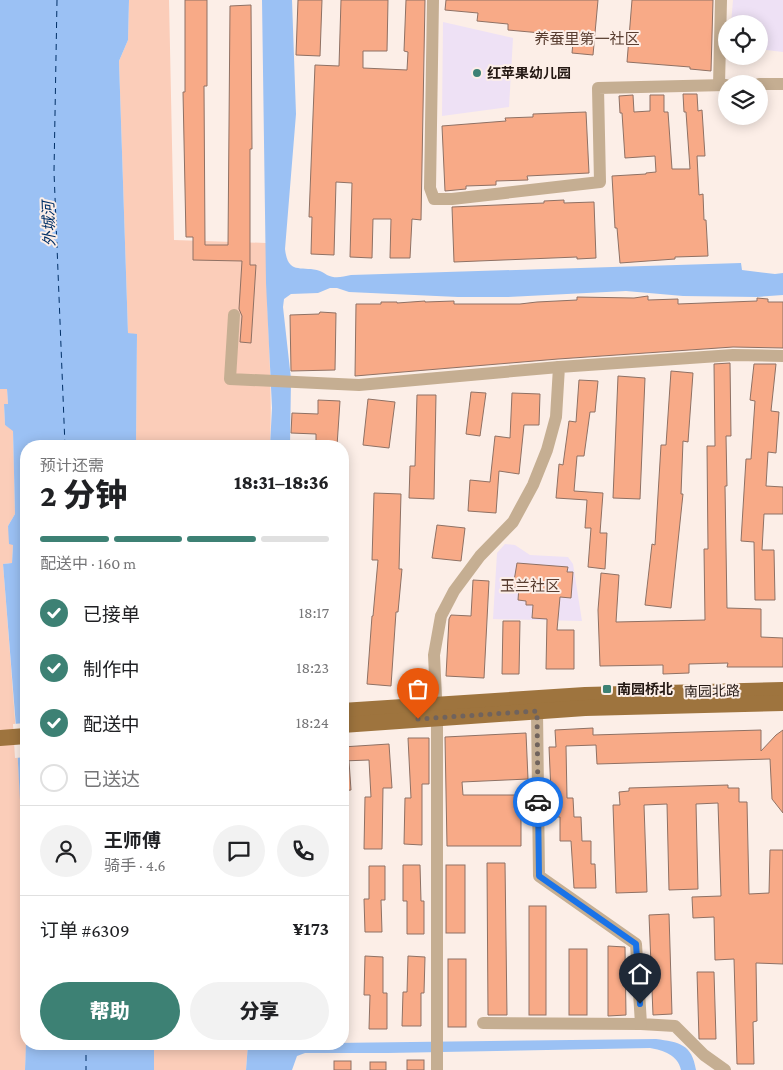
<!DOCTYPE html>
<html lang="zh">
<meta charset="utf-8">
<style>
:root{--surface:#fff;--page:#f2f2f2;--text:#202124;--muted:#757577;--line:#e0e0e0;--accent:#3d8174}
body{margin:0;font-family:"Crimson Pro","Noto Sans SC",serif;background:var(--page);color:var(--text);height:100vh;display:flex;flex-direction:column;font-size:19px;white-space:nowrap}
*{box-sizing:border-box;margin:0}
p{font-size:16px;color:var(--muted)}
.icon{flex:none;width:28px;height:28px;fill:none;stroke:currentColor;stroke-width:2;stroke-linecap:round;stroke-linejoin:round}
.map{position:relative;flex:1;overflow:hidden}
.drawer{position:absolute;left:20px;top:440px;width:329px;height:610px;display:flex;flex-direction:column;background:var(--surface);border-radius:20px;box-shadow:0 2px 12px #0003}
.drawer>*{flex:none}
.buttons{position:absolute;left:718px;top:15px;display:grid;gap:10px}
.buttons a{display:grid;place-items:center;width:50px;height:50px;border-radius:50%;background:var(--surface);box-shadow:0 2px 12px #0003;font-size:25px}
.pin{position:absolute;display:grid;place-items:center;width:42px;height:42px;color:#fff;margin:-51px -21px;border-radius:50% 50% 50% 0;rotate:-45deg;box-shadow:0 0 5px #0007}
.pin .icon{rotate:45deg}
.courier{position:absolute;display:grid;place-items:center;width:50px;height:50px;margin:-25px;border:4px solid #1a73e8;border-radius:50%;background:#fff;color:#222;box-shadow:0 1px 6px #0007}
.overview em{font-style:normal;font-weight:800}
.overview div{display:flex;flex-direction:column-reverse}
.overview{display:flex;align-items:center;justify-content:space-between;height:85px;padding:0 20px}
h1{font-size:32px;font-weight:800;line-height:38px}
.bar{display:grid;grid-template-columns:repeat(4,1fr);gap:8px 5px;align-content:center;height:60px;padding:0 20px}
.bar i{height:6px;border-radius:4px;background:var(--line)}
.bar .on{background:var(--accent)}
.bar p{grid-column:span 4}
.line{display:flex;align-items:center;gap:12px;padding:0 20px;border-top:1px solid var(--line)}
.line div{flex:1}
.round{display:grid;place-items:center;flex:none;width:52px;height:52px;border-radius:26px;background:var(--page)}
ol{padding:0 20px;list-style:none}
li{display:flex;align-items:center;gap:15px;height:55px}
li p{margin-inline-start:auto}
li .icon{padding:5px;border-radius:50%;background:var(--accent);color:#fff;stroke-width:4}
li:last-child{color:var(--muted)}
li i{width:28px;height:28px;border:2px solid var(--line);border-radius:50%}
.action{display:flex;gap:10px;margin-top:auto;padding:10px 20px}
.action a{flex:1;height:58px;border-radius:30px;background:var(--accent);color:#fff;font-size:20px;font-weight:800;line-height:58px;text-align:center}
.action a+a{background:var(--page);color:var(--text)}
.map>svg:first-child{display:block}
.education{fill:#eee1f5}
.green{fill:#fbcdb9}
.water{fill:#9bc1f4}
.pier{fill:#fceee7}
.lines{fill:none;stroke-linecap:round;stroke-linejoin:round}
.ferry{stroke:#002f66;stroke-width:1;stroke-dasharray:6 5;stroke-linecap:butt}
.building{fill:#f8aa87;stroke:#8f7164}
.minor{stroke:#c5ae92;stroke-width:12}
.major{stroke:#9e743e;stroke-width:16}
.done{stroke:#70635d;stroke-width:5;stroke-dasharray:0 9}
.route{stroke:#1a73e8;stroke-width:6}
.poi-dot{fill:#3d8174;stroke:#fceee7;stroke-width:2}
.labels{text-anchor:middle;stroke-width:4;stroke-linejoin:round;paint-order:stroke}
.poi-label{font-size:14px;font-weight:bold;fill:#241813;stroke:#fceee7;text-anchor:start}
.street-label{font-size:14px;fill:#241813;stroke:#fceee7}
.neighbourhood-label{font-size:15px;fill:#583d30;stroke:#fceee7}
.water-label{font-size:15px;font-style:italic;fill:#002f66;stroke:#fceee7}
</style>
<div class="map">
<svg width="783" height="1070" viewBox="0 0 783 1070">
<rect width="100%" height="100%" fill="#fceee7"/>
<g class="education">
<polygon points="733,0 783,0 783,52 759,49 759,24 731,24"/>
<polygon points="443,22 513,38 509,107 442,116"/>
<polygon points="505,544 515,545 530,555 568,557 573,564 582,621 493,619 497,553"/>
</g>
<g class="green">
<path d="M129,0h40l5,240 92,3c0,68 7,135 4,203h-134l1,-111 -9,-2 -9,-272 9,-21z"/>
<path d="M0,389h7l1,15h-4l1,21 8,5 2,84 -7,12 5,19 -1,18 -9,1c7,88 14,176 19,264 4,81 8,162 3,242h-25z"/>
<polygon points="154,1044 248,1044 246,1070 154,1070"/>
</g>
<g class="water">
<polygon points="0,0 129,0 128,40 119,61 128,333 137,334 136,446 26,446 26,910 16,727 3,564 12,563 13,545 9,544 8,526 15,514 13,431 5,425 4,404 8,404 7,389 0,389"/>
<path d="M262,0h30l4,114 -11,135c3,27 17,16 35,22 3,1 5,3 7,4 8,4 15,2 24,0l390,-12 1,7 33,4 8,-1v22l-26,2 -74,-1 -57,-5 -118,6h-50l-109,-5 -12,-4h-7l-12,5 -27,1 -7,5 -1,8 8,72 -1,67h-20l2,-38 -6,-125z"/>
<path d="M656,1039c23,3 36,5 40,31h-15c-3,-15 -18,-20 -31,-22l-262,5h-83l-8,3 -5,14h-46l2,-26z"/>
<polygon points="26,1043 154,1044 154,1070 25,1070"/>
</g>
<polygon class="pier" points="26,723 26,757 15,758 13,724"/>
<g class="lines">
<g class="ferry">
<polyline points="57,0 54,172 65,446"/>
<polyline points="86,1044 86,1070"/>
</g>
</g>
<g class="building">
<polygon points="185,0 207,0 207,86 204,86 205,245 228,245 230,6 251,5 252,149 250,149 250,265 256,265 251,343 240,342 242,316 239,309 242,261 193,260 193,237 186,237 183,92 185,92"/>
<polygon points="298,0 322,0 320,56 296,55"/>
<polygon points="341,0 388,0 387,51 363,51 363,68 407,70 408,52 404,51 406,0 425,0 421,220 412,219 410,258 390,258 391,219 373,219 372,258 350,257 352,183 336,182 334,255 311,254 312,217 309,217 315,65 339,66"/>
<polygon points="446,0 598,0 593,55 572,53 573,42 541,39 541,33 508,30 508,24 477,21 478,13 445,10"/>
<polygon points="632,0 713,0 711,71 690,69 690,67 627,62"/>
<polygon points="683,94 697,94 698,111 702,110 705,156 697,156 699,195 703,194 704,220 706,220 708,256 675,257 675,259 620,263 617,228 615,228 612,176 646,174 646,173 656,172 655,156 625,158 622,113 620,113 619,96 633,95 634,112 650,111 650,95 664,95 664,112 668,112 672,169 690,169 686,112 684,112"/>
<polygon points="586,112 589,173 527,176 528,180 496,181 496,185 466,186 466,189 445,191 442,126 506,121 505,118 533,117 533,114"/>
<polygon points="564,200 564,203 594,202 596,258 577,259 577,257 454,262 452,207 544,203 544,201"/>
<polygon points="648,296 648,300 678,299 678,304 757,301 757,298 768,299 768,302 783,302 783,348 733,347 558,359 355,376 356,304 381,304 381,302 397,302 397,303 425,301 425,302 454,301 454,304 520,304 537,302 577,300 577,297 634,298"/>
<polygon points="320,312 336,313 335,370 291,371 290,315 319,314"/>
<polygon points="730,363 731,436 726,436 727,486 725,486 727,608 761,609 761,637 783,638 783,667 727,667 728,663 689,664 689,673 663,674 663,665 600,666 598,610 601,573 619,575 616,622 705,620 704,549 708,549 707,446 715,446 714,364"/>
<polygon points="754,364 776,364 771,411 779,412 776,453 768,452 766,486 783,487 783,514 764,514 762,550 774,550 775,600 755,600 754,542 741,541 746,459 751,459 755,401 750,400"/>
<polygon points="671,371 693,373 688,442 683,441 681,494 683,494 671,608 645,605 652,544 655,545 661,445 666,445"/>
<polygon points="618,376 645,378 640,499 613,498"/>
<polygon points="579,380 598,381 595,412 590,412 584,456 577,456 574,491 603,493 600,533 607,533 605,569 588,567 591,528 585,528 587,500 556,498 559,464 563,465 569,421 576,422"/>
<polygon points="471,392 486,393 480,436 466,434"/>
<polygon points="512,393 540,394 539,425 524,425 519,474 499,471 496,513 468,511 470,480 490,482 495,436 510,438"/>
<polygon points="417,395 436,395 434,499 409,498 410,466 415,466"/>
<polygon points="368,399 395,402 389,448 363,445"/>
<polygon points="318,400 340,401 337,446 316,446 316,434 291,433 292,413 318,414"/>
<polygon points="374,493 401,494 399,569 402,569 398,612 396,612 391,686 367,684 372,616 373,616 378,560 372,560"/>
<polygon points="437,525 465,528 461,561 432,558"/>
<polygon points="517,563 568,567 567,572 573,572 571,598 560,597 557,630 574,630 574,669 546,669 547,619 532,618 533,605 526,605 526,601 518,600 519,587 513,587"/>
<polygon points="473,580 489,581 484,678 446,676 449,619 451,615 471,616"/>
<polygon points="503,621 520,621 519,674 502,674"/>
<polygon points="593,728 593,735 761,730 761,751 776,735 783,730 783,813 772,799 770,759 597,764 596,745 566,746 567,798 573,798 574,817 581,817 582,841 591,841 591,864 595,864 596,888 574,888 571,841 560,841 560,817 553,817 553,792 551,792 549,747 556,747 555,730"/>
<polygon points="526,733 528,779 462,782 463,795 521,795 521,846 447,846 445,737"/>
<polygon points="408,738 429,738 429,784 422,784 422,845 404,844 405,798 411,798"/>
<polygon points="389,744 392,788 383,788 382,849 364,849 365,797 371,797 369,760 342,761 342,747"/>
<polygon points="342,761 349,761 351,790 342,791"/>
<polygon points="728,785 728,788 739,788 739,802 747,802 749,894 769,893 770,850 783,850 783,964 756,963 757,1021 753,1022 754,1064 737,1064 734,959 715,960 714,917 693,918 692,897 721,896 718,803 696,804 698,889 669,890 667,804 644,805 647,892 616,893 613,805 620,805 619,792 629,791 629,788"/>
<polygon points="487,863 505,863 507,1015 488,1015"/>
<polygon points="403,865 420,865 421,901 424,901 424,934 407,934 407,901 403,901"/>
<rect x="446" y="865" width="19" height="68"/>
<polygon points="369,866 385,866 385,900 381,900 382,932 365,932 364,899 369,899"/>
<rect x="529" y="906" width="17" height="109"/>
<polygon points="669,914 672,1014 653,1015 649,915"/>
<polygon points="608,946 625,947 626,1015 608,1016"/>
<rect x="569" y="949" width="18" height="66"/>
<polygon points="365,956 383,957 383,993 387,993 387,1029 369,1029 370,995 364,995"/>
<polygon points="408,956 425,957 424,993 421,993 421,1026 402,1026 403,992 407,992"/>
<rect x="448" y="959" width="18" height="68"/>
<polygon points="697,972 714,972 716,1039 699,1039"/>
<rect x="407" y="1060" width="17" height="10"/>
<rect x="334" y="1061" width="17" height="9"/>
<rect x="370" y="1062" width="16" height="8"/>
</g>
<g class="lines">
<g class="minor">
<polyline points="433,0 430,188 434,199 452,199 600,182 598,88 726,85"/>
<polyline points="759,84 783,84"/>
<polyline points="719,85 721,0"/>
<polyline points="234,315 230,379 359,385 559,367"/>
<polyline points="537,711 539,876 636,944 641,1024 675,1026 704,1055 725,1070"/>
<polyline points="483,1023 641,1024"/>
<polyline points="437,1070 437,718 434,655 441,616 454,591 480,556 513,522 533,485 547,450 556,417 559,367 733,355 783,356"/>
</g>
<g class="major">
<polyline points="342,711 585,695 783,690"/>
<polyline points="342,725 585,708 783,703"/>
<polyline points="0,738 26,736"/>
</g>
</g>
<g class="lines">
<polyline class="done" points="418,719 537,711 538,802"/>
<polyline class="route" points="538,802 539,876 636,944 640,1004"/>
</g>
<g class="poi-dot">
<circle cx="477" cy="73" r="5"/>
<rect x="602" y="684" width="10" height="10" rx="2.5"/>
</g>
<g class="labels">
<g class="poi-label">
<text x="487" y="78">红苹果幼儿园</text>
<text x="617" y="694">南园桥北</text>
</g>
<g class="street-label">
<text transform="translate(712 691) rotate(-1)" y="5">南园北路</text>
</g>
<g class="neighbourhood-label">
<text x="587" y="44">养蚕里第一社区</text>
<text x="530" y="591">玉兰社区</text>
</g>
<g class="water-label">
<text transform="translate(49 224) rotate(-92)" y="5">外城河</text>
</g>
</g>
</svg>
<div class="buttons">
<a><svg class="icon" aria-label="locate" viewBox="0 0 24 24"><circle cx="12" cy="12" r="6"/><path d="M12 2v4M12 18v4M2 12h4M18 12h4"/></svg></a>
<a><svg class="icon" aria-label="layers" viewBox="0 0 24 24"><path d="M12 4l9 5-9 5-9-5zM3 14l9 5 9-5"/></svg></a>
</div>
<div class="pin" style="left:418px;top:719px;background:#ea580c"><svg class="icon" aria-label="bag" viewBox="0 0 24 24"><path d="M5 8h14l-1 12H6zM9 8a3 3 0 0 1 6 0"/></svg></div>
<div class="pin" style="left:640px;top:1004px;background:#1f2937"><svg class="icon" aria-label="home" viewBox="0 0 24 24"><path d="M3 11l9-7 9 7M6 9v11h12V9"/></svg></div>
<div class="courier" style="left:538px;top:802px"><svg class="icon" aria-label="car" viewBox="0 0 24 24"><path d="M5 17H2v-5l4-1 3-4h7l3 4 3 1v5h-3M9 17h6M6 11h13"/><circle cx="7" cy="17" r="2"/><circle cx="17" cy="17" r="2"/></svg></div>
<section class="drawer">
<div class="overview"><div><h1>2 分钟</h1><p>预计还需</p></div><em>18:31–18:36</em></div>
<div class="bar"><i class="on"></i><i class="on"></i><i class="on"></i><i></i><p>配送中 · 160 m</p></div>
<ol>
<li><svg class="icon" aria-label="check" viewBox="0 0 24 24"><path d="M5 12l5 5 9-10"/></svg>已接单<p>18:17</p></li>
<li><svg class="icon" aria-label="check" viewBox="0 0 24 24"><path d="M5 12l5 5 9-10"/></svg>制作中<p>18:23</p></li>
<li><svg class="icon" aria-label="check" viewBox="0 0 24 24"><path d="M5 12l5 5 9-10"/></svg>配送中<p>18:24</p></li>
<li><i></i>已送达</li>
</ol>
<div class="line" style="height:90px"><a class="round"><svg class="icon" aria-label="person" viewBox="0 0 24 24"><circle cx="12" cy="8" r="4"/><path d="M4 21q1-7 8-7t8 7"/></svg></a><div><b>王师傅</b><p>骑手 · 4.6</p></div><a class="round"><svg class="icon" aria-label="chat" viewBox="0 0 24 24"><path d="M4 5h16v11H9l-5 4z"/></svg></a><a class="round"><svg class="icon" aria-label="phone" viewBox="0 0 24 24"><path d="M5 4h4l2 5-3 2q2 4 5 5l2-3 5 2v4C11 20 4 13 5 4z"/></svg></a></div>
<div class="line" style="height:65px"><div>订单 #6309</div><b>¥173</b></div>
<div class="action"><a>帮助</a><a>分享</a></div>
</section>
</div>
